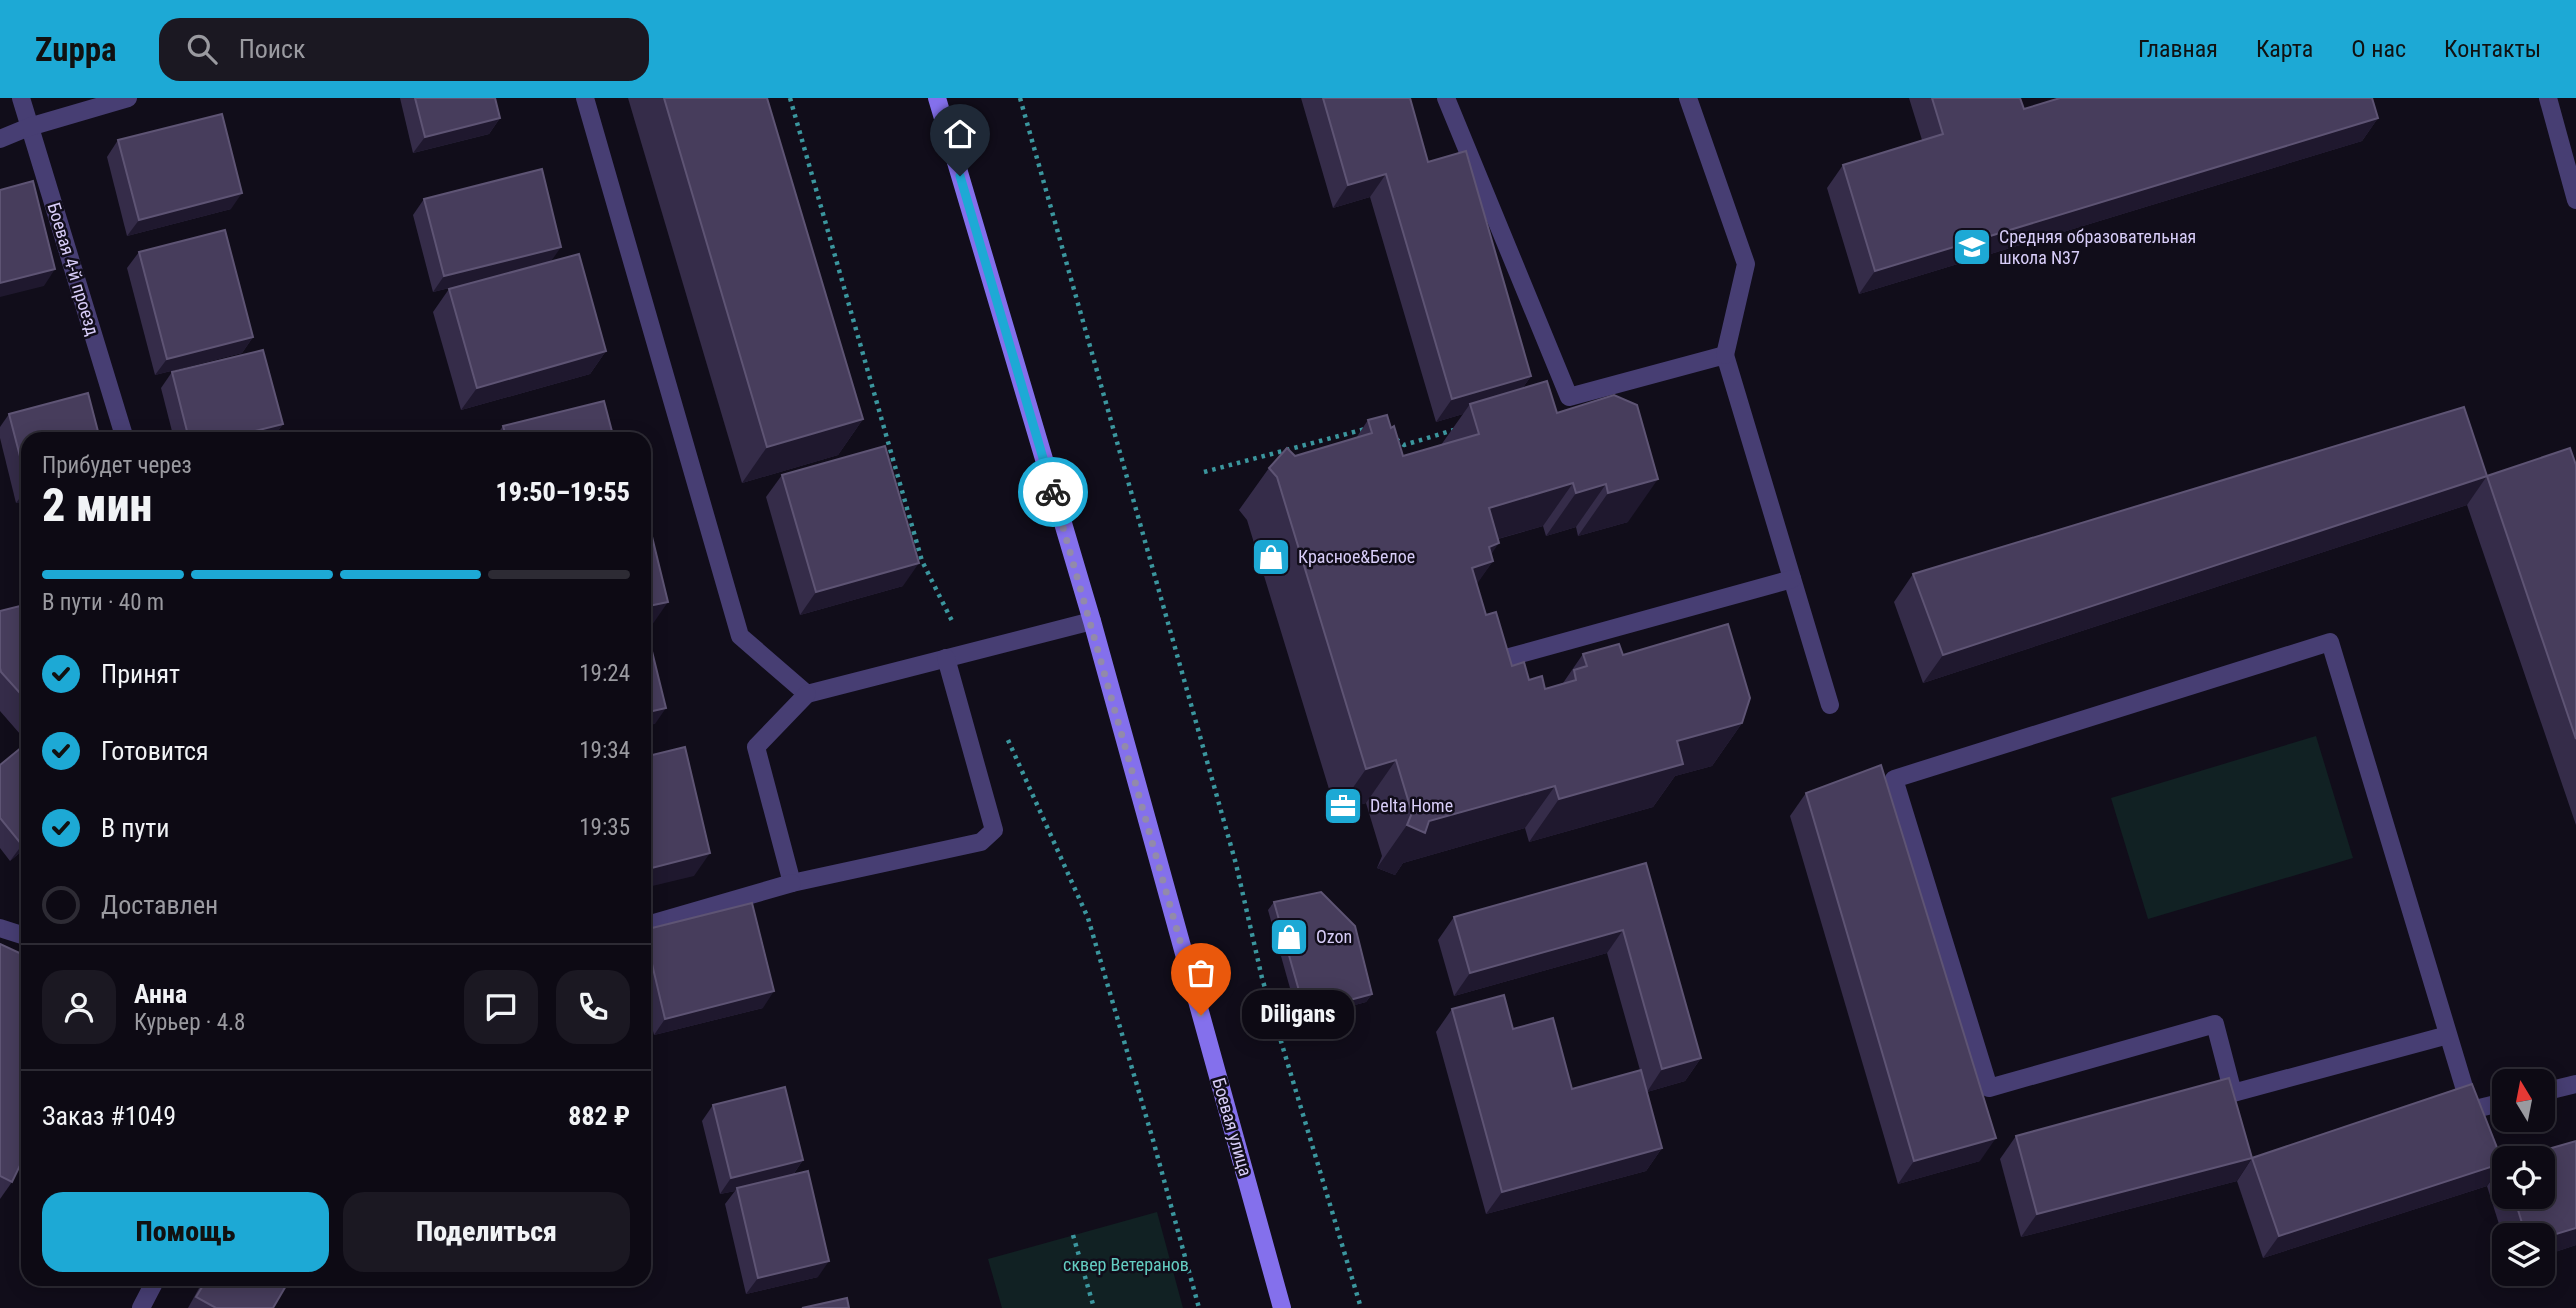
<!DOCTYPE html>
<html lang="ru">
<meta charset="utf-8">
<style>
:root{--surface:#0d0a14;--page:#1b1822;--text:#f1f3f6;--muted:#9a9aa0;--line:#2d2b34;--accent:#1da9d5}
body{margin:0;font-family:"Roboto Condensed",sans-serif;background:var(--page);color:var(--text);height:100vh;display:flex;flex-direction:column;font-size:26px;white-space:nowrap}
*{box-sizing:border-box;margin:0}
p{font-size:23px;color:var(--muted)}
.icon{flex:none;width:38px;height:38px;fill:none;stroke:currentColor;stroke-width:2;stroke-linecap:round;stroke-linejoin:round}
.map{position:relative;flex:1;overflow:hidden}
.drawer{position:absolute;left:21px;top:334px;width:630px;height:854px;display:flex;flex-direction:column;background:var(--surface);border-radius:21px;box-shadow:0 4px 18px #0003,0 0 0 2px var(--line)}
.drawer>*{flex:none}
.needle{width:46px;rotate:350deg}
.tools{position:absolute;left:2492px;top:971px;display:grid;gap:14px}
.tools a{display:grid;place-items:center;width:63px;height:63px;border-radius:14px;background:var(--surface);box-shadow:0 4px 18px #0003,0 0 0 2px var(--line);font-size:35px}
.pin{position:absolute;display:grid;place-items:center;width:60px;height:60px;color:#fff;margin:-72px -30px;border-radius:50% 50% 50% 0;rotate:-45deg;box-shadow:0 0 7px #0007}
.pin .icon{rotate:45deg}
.courier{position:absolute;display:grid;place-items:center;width:70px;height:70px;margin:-35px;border:5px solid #1da9d5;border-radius:50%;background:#fff;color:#222;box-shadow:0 2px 9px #0007}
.bubble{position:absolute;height:49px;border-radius:21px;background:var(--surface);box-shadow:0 4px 18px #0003,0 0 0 2px var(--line);font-size:23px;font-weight:800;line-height:49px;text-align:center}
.overview em{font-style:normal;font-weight:800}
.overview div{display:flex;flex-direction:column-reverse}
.overview{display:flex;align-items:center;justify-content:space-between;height:119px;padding:0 21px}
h1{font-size:46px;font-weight:800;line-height:52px}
.bar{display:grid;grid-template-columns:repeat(4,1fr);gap:10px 7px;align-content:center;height:84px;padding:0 21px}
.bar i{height:9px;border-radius:5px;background:var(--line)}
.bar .current{background:var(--accent)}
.bar p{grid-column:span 4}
.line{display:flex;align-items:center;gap:18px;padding:0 21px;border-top:2px solid var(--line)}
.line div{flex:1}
.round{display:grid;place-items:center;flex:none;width:74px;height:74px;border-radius:21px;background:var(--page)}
ol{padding:0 21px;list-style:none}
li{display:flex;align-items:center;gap:21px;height:77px}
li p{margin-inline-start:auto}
li .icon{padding:7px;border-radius:50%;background:var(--accent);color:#111;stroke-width:4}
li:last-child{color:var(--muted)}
li i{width:38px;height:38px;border:4px solid var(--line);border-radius:50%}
.cta{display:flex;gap:14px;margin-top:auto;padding:14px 21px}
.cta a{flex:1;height:80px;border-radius:21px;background:var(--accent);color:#111;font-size:28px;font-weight:800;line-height:80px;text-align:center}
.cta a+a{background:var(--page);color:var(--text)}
header{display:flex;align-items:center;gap:42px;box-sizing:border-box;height:98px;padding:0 35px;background:var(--accent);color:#111}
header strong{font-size:33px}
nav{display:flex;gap:38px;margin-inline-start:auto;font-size:24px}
.search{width:490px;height:63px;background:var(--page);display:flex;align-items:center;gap:18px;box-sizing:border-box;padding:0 24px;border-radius:21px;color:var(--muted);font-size:26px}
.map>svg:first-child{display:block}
.green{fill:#112123}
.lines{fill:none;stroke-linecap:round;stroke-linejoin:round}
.path{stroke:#3b969e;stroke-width:4.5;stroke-dasharray:3.5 5;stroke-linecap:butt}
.lane{stroke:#473e73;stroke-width:18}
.street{stroke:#473e73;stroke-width:18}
.secondary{stroke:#8470ec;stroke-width:18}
.wall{fill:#352c49}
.shaded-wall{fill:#1f182e}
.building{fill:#473d5c;stroke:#5e5474;stroke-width:2}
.done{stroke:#928aaa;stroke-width:7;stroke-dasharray:0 12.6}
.route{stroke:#1da9d5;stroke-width:9}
.labels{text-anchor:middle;stroke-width:5;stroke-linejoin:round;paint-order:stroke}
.poi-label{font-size:18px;fill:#d8cdf8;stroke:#110d1a;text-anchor:start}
.street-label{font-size:18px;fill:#d8cdf8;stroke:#110d1a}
.park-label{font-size:18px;fill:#64cdc2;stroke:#110d1a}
</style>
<header>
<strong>Zuppa</strong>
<div class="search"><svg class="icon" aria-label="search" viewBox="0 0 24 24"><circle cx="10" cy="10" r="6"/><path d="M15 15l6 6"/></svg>Поиск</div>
<nav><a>Главная</a><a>Карта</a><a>О нас</a><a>Контакты</a></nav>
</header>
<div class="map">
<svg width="2576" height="1210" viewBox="0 0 2576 1210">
<rect width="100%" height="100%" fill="#110d1a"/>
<g class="green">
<polygon points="2316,638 2353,760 2148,821 2111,700"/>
<polygon points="1157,1114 1183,1210 1002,1210 988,1161"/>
</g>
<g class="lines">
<g class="path">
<polyline points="790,0 922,463 952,523"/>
<polyline points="1020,0 1236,766 1262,880 1361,1210"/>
<polyline points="1396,341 1404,347 1454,332"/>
<polyline points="1204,374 1365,331"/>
<polyline points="1008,642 1088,820 1153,1042 1199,1210"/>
<polyline points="1073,1137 1094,1210"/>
</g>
<g class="lane">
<polyline points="585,0 740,538 807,596 1092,523"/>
<polyline points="1446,0 1569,299 1725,257 1830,607"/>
<polyline points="1688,0 1746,166 1725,257"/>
<polyline points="1506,560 1792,481"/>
<polyline points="807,596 756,649 792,785 981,744 994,732 946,560"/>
<polyline points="2448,937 2233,995 2215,926 1989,990 1894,681 2330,544 2471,1012 2504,1004"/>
<polyline points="2543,994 2576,986"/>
</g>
<g class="street">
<polyline points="21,0 125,341"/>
<polyline points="2548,0 2576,102"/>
<polyline points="0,41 29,29 128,0"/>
<polyline points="644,828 792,785"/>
<polyline points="0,830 28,839"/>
<polyline points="141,1210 156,1181"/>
</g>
<polyline class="secondary" points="937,0 1092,523 1282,1210"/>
</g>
<g class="wall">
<polygon points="400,0 495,0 500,20 489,36 413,55"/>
<polygon points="628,0 767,0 863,321 838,357 742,385"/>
<polygon points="1301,0 1410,0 1428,64 1531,278 1522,291 1557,315 1614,297 1628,424 1578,438 1576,429 1546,438 1543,428 1498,441 1491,457 1493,463 1476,486 1486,517 1512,568 1529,582 1545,591 1563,585 1583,556 1623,557 1742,625 1712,668 1675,678 1653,709 1529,744 1525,730 1403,765 1395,777 1377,770 1382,758 1366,705 1336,714 1247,422 1239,412 1269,370 1295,358 1356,340 1368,322 1391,330 1403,358 1441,347 1463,316 1436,324 1370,99 1333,110"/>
<polygon points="1909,0 2020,0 2024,11 2378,20 2362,43 1859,196 1827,90 1843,67 1922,42"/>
<polygon points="118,42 231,111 127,138 107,59"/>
<polygon points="424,101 551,164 606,253 590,276 461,312 433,214 449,191 518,173 433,194 413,117"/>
<polygon points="139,154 253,239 242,255 155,277 127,170"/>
<polygon points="172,274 283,326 272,341 174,341 161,290"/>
<polygon points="9,316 100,341 28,402 16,405 0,340 0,329"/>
<polygon points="503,328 614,341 494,341"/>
<polygon points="2576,367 2576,727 2467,407 1923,585 1894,504 1913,476 2487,378"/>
<polygon points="782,377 903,488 800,517 766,399"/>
<polygon points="28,506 28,748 10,763 0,750 0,667 27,644 0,613 0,513"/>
<polygon points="1806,695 1980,1063 1898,1086 1790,718"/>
<polygon points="1646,765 1701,960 1685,983 1647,994 1662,1050 1646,1073 1486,1116 1436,934 1452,911 1513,931 1572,991 1640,972 1607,855 1454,898 1438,842 1454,819"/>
<polygon points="1274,804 1372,896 1366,904 1299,922 1268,812"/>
<polygon points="644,832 763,910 654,937 644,896"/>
<polygon points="0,846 12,1084 0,1101"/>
<polygon points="713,1007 803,1062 793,1077 818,1179 746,1196 725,1106 735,1093 720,1096 702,1023"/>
<polygon points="2016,1038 2237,1083 2021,1139 2000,1061"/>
<polygon points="2252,1060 2487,1088 2263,1160 2237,1083"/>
<polygon points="2503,1065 2504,1065 2504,1099 2543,1099 2576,1147 2543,1158 2543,1138 2504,1138 2504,1142 2487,1088"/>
<polygon points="204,1181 290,1181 273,1210 188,1210"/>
</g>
<g class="shaded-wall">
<polygon points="500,20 489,36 413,55 425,39"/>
<polygon points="2378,20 2362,43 1859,196 1875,173"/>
<polygon points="1386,76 1370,99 1333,110 1348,87"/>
<polygon points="242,95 231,111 127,138 139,122"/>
<polygon points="561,149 550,165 433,194 444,178"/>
<polygon points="55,171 44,188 0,199 0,185"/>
<polygon points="253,239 242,255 155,277 167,261"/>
<polygon points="606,253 590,276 461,312 477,290"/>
<polygon points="1531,278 1515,301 1470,306 1463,316 1436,324 1452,301"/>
<polygon points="863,321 838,357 742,385 767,349"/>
<polygon points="283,326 272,341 223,341"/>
<polygon points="2487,378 2467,407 1923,585 1943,557"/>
<polygon points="1658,381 1628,424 1578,438 1608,395"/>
<polygon points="1573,385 1543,428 1459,452 1489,410"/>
<polygon points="1606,386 1576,429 1546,438 1576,395"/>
<polygon points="28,389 28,402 16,405"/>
<polygon points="1499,445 1485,465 1493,463 1463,506 1472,470 1489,449"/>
<polygon points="919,465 903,488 800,517 816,494"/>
<polygon points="668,504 652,527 644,529 644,509"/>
<polygon points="666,610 655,626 644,628 644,615"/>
<polygon points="1742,625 1712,668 1675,678 1653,709 1529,744 1559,701 1677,643"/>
<polygon points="1396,662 1366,705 1336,714 1366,671"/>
<polygon points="1555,688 1525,730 1403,765 1395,777 1377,770 1407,727 1429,723"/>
<polygon points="28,741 28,748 10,763 22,747"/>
<polygon points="710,755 694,778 644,790 644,772"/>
<polygon points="1623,832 1607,855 1454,898 1470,875"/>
<polygon points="774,893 763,910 654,937 665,921"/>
<polygon points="1372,896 1366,904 1299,922 1305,914"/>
<polygon points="1701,960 1685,983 1647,994 1662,971"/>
<polygon points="1996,1040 1980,1063 1898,1086 1914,1063"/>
<polygon points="1662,1050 1646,1073 1486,1116 1502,1094"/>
<polygon points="2252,1060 2237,1083 2021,1139 2037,1116"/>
<polygon points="803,1062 792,1078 737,1090 735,1093 720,1096 731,1080"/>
<polygon points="2503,1065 2487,1088 2263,1160 2279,1138"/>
<polygon points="2576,1130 2576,1147 2543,1158 2543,1140"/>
<polygon points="829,1163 818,1179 746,1196 758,1180"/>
</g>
<g class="building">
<polygon points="415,0 495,0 500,20 425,39"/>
<polygon points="664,0 767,0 863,321 767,349"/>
<polygon points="1323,0 1410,0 1428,64 1466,53 1531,278 1452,301 1386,76 1348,87"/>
<polygon points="1932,0 2020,0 2024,11 2060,0 2372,0 2378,20 1875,173 1843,67 1943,36"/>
<polygon points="222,16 242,95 139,122 118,42"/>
<polygon points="542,71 561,149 444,178 424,101"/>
<polygon points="33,83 55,171 0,185 0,92"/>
<polygon points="225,132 253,239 167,261 139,154"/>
<polygon points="579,156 606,253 477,290 449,191"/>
<polygon points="263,252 283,326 223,341 189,341 172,274"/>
<polygon points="1547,283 1557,315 1614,297 1637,307 1658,381 1608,395 1606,386 1576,395 1573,385 1489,410 1499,445 1489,449 1493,463 1472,470 1486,517 1496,514 1512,568 1524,564 1529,582 1542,578 1545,591 1576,582 1574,572 1587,568 1583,556 1619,546 1623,557 1728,526 1750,600 1742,625 1677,643 1683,666 1559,701 1555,688 1429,723 1425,735 1407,727 1412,715 1396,662 1366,671 1277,379 1269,370 1287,350 1295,358 1372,335 1368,322 1387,317 1391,330 1394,328 1403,358 1479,336 1470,306"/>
<polygon points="88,295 100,341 28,341 28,389 9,316"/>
<polygon points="604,303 614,341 507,341 503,328"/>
<polygon points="2464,309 2487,378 1943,557 1913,476"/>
<polygon points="885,348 919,465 816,494 782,377"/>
<polygon points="2570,350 2576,367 2576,641 2487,378"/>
<polygon points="644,406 668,504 644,509"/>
<polygon points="28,506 28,604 1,574 0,570 0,513"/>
<polygon points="646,529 666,610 644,615 644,530"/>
<polygon points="28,644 28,741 22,747 0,720 0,667"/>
<polygon points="685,649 710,755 644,772 644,659"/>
<polygon points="1881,667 1996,1040 1914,1063 1806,695"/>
<polygon points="1646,765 1701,960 1662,971 1623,832 1470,875 1454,819"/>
<polygon points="1321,794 1355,828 1372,896 1305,914 1274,804"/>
<polygon points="752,805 774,893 665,921 644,832"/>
<polygon points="0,846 28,859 28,1051 12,1084 0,1078"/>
<polygon points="1504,897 1513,931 1553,920 1572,991 1641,972 1662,1050 1502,1094 1452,911"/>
<polygon points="2229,980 2252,1060 2037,1116 2016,1038"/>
<polygon points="2472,986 2503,1065 2279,1138 2252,1060"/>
<polygon points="785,989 803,1062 731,1080 713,1007"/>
<polygon points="2576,1043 2576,1130 2543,1140 2543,1138 2526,1138 2514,1099 2543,1099 2543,1060 2517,1060"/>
<polygon points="808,1073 829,1163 758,1180 737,1090"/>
<polygon points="207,1181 290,1181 273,1210 216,1210 196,1199"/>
<polygon points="847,1200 849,1210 802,1210"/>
</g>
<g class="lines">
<polyline class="done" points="1053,394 1201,917"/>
<polyline class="route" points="960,78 1053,394"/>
</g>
<defs>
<g id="school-square" transform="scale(2.0125)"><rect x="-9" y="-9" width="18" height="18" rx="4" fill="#1da9d5" stroke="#110d1a"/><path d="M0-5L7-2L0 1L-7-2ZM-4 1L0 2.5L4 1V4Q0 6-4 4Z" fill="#fff"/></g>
<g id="shop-square" transform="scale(2.0125)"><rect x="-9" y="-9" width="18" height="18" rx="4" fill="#1da9d5" stroke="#110d1a"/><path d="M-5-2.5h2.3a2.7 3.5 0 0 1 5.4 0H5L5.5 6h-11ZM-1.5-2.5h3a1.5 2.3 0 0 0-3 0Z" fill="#fff"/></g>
<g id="office-square" transform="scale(2.0125)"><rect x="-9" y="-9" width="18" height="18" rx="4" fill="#1da9d5" stroke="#110d1a"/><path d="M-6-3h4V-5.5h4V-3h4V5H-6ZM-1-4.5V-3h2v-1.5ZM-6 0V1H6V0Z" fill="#fff"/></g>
</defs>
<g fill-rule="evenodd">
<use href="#school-square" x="1972" y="149"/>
<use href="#shop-square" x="1271" y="459"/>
<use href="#office-square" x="1343" y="708"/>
<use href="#shop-square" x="1289" y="839"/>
</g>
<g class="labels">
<g class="poi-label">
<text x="1999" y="145">Средняя образовательная<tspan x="1999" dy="21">школа N37</tspan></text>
<text x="1298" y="465">Красное&amp;Белое</text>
<text x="1370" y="714">Delta Home</text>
<text x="1316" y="845">Ozon</text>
</g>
<g class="street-label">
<text transform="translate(73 171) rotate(73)" y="6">Боевая 4-й проезд</text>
<text transform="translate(1232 1029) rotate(74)" y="6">Боевая улица</text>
</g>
<g class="park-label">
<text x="1126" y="1173">сквер Ветеранов</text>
</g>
</g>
</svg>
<div class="tools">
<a><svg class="needle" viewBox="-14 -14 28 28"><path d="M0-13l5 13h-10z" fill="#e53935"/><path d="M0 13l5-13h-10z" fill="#9a9aa0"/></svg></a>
<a><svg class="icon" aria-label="locate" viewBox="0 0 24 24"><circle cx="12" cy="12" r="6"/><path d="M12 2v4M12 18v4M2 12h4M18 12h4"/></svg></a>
<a><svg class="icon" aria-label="layers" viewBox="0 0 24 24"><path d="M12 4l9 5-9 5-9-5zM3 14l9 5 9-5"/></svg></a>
</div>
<div class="pin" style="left:1201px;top:917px;background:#ea580c"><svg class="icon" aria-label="bag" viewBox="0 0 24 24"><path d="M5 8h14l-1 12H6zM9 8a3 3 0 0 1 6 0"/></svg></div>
<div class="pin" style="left:960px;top:78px;background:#1f2937"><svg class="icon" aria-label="home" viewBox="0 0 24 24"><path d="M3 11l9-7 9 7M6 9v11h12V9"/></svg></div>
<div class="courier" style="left:1053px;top:394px"><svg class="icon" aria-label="bike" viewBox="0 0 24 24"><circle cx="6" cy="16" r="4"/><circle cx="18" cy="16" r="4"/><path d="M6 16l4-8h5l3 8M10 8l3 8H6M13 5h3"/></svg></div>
<div class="bubble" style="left:1242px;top:892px;width:112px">Diligans</div>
<section class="drawer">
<div class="overview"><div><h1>2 мин</h1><p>Прибудет через</p></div><em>19:50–19:55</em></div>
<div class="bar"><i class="current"></i><i class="current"></i><i class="current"></i><i></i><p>В пути · 40 m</p></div>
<ol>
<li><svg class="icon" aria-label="check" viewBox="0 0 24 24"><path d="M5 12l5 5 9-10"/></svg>Принят<p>19:24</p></li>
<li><svg class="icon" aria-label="check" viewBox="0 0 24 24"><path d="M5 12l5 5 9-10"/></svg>Готовится<p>19:34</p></li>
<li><svg class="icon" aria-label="check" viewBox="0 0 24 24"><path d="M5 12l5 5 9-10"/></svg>В пути<p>19:35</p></li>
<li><i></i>Доставлен</li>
</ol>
<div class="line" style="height:126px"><a class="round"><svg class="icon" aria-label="person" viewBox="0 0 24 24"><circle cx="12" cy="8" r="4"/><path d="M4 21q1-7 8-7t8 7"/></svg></a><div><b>Анна</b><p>Курьер · 4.8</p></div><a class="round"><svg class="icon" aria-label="chat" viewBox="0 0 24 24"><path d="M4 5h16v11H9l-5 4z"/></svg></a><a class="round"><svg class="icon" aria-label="phone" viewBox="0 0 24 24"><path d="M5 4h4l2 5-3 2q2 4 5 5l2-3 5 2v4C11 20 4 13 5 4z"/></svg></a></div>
<div class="line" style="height:91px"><div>Заказ #1049</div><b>882 ₽</b></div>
<div class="cta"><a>Помощь</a><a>Поделиться</a></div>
</section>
</div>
